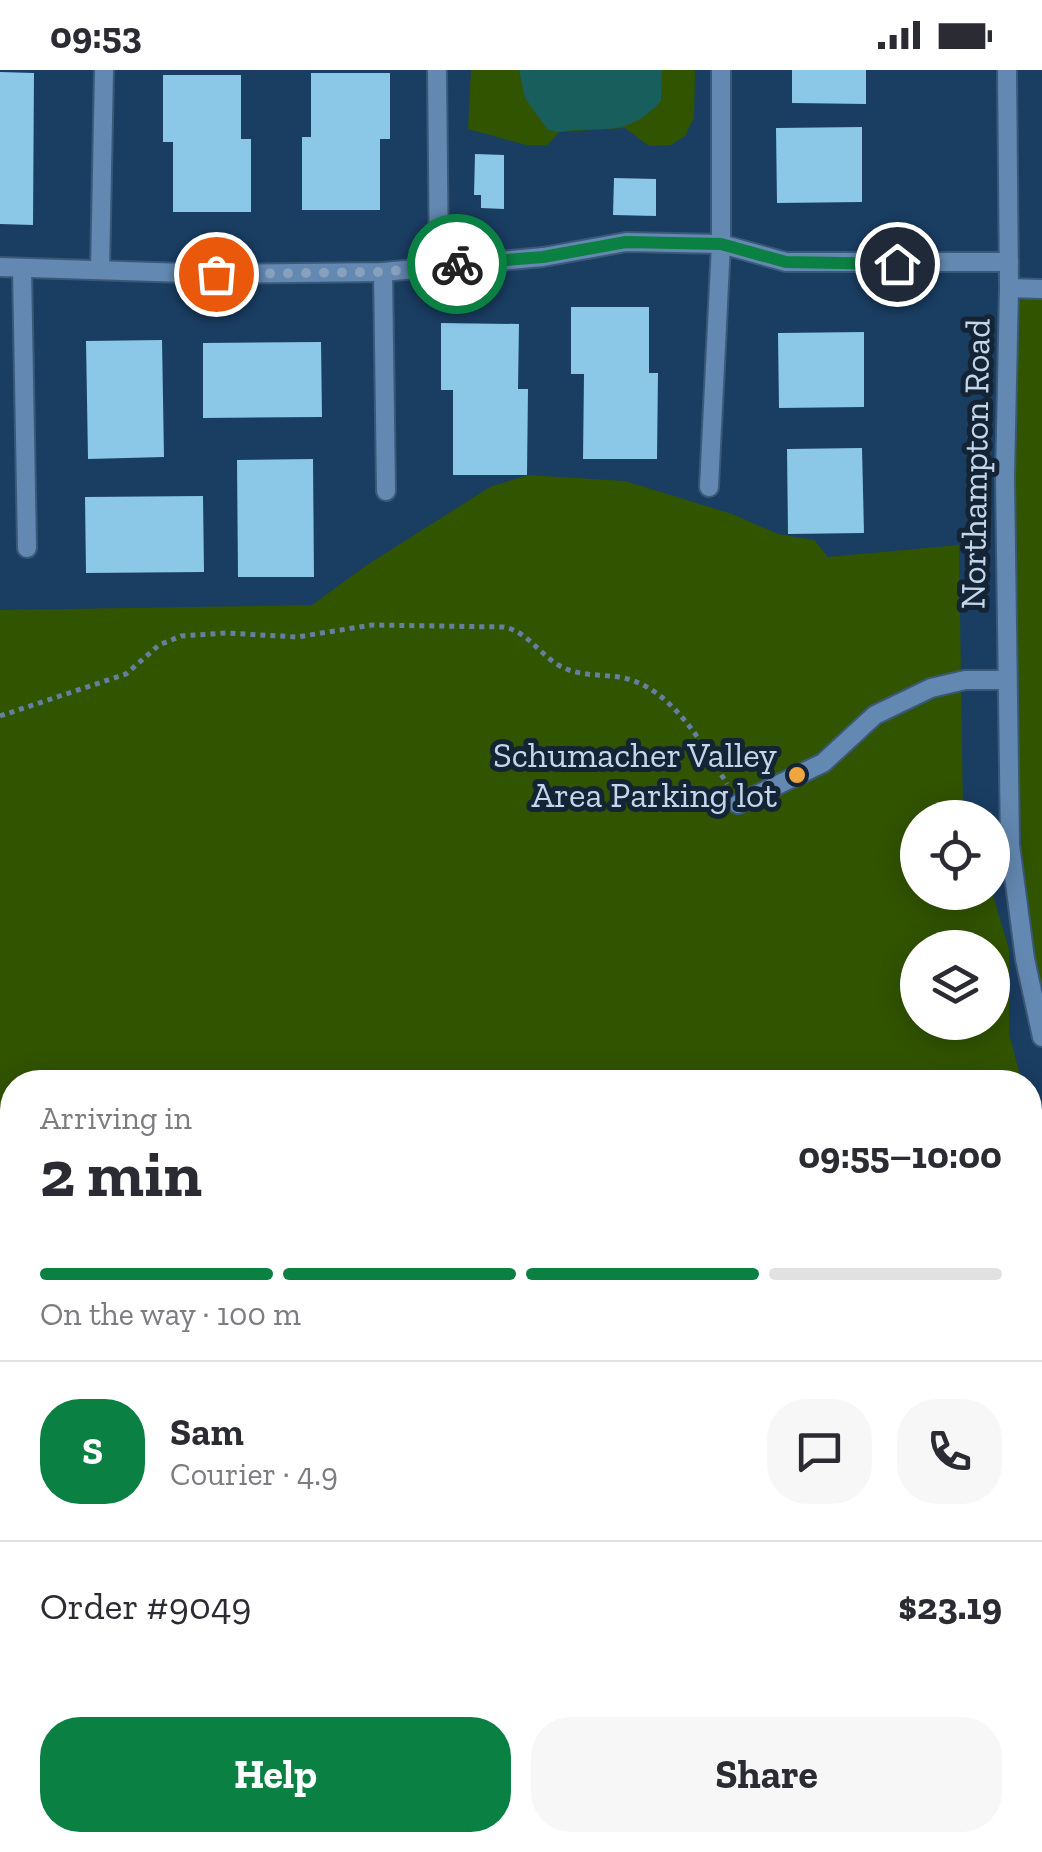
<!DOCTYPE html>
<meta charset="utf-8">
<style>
:root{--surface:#fff;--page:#f7f7f7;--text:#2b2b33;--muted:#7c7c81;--line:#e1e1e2;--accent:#0b8043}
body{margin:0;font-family:"Zilla Slab",serif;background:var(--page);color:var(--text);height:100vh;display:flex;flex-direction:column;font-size:38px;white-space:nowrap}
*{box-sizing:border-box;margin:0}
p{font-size:32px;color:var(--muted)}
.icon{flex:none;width:55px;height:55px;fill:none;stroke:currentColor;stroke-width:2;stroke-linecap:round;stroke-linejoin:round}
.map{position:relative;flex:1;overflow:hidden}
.panel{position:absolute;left:0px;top:1000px;width:1042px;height:782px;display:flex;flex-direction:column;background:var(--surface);border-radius:40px 40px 0 0;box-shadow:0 5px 25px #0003}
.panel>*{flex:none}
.controls{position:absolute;left:900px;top:730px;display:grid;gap:20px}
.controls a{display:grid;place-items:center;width:110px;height:110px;border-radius:50%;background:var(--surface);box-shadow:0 5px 25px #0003;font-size:50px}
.pin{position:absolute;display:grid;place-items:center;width:85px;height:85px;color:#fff;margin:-42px;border:5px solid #fff;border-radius:50%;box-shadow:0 2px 10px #0007}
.courier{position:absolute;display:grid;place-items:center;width:100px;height:100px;margin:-50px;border:8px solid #0b8043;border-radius:50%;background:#fff;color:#222;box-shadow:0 2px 12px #0007}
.summary em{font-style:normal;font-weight:800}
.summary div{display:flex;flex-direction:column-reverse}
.summary{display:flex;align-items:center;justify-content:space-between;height:170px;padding:0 40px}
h1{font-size:65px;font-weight:800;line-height:75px}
.bar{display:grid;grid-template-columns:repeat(4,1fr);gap:15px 10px;align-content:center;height:120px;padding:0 40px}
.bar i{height:12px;border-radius:8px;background:var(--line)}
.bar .on{background:var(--accent)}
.bar p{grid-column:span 4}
.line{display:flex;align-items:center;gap:25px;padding:0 40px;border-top:2px solid var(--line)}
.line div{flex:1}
.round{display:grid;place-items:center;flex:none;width:105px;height:105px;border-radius:40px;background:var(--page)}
.primary-button{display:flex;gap:20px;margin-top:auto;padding:20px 40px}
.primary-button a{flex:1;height:115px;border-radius:40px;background:var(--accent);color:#fff;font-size:40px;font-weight:800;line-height:115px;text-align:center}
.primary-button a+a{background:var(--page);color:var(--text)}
.status{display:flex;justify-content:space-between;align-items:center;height:70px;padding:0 50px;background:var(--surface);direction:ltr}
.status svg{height:28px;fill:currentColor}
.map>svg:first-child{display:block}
.green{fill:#315401;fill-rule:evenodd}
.water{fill:#185e5c}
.building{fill:#8bc7e6}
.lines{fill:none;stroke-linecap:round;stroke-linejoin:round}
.minor-casing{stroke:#3a5977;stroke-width:22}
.path{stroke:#64809e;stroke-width:5;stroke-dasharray:5 5;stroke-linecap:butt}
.minor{stroke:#6388b1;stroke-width:18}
.done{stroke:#87a0bc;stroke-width:10;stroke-dasharray:0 18}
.route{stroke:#0b8043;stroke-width:12}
.poi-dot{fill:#f0a63f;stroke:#152434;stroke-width:4}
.labels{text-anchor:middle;stroke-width:10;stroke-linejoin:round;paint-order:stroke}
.street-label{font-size:35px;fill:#c2d6ec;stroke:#152434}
.poi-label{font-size:35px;fill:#c2d6ec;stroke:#152434;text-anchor:end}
</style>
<div class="status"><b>09:53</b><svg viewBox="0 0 49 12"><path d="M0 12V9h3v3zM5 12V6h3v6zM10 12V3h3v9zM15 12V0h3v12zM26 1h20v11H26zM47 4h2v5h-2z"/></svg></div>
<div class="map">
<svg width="1042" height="1782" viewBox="0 0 1042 1782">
<rect width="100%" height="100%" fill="#1a3d62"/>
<g class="green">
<polygon points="471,0 695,0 694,48 685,66 671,75 649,76 625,58 559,62 548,75 526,75 468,59"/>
<polygon points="1009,218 1042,219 1042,967 1010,775"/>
<path d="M527,405l98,6 107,33 46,20 36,6 14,17 131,-12 4,267 3,5 -48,1v74h74l17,57v85l13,48h-1010v758h1018v-371l12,2v381h-1042v-1242l312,-5 55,-40 123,-78zM918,878h74v74h-74z"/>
</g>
<path class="water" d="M519,0h143l-1,31c-35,38 -56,24 -102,31l-11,-2 -23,-32z"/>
<g class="building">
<polygon points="792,0 866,0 866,34 792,33"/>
<polygon points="0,2 34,3 33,155 0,154"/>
<polygon points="311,3 390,3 390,69 380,69 380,140 302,140 302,67 311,67"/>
<polygon points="163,5 241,5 241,69 251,69 251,142 173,142 173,72 163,72"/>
<polygon points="862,57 862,132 777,133 776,58"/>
<polygon points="475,84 504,85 504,139 481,138 481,125 474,125"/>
<polygon points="614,108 656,109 656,146 613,145"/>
<polygon points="571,237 649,237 649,303 658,303 657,389 583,389 584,304 571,304"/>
<polygon points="441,253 519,254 518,319 528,319 527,405 453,405 453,320 441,320"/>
<polygon points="864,262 864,337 779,338 778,263"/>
<polygon points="162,270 164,387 88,389 86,271"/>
<polygon points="321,272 322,347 203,348 203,273"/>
<polygon points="862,378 864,463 788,464 787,379"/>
<polygon points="313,389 314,507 238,507 237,390"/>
<polygon points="203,426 204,502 86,503 85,427"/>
</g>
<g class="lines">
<g class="minor-casing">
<g id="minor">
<polyline points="437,0 439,196"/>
<polyline points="1007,0 1009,218 1005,407 1010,775 1025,889 1042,967"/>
<polyline points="0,197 216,204 383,202 543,187 626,172 721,174 786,192 1009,192"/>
<polyline points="22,198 27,478"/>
<polyline points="100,200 104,0"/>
<polyline points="383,202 386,421"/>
<polyline points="1009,218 1042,219"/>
<polyline points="709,417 721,174 721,0"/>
<polyline points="738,734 823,693 875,645 931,618 965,610 1006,610"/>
</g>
</g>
<path class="path" d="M0,646l126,-42 33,-29 22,-9 45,-3 71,4 75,-12 132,2c24,5 35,27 56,39 22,12 45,7 68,13 46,13 76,67 99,105"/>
<use href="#minor" class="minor"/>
</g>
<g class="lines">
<polyline class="done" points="216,204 383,202 457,194"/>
<polyline class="route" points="457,194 543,187 626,172 721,174 786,192 897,194"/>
</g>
<circle class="poi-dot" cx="797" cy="705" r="10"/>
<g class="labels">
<g class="street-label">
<text transform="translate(975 394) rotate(-89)" y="12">Northampton Road</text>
</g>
<g class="poi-label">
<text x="777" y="697">Schumacher Valley<tspan x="777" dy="40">Area Parking lot</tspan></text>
</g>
</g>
</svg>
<div class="controls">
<a><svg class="icon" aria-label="locate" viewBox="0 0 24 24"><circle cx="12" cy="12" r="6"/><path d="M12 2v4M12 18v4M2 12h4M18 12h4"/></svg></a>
<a><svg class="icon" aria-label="layers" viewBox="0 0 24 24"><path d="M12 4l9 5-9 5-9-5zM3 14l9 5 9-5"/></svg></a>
</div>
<div class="pin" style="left:216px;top:204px;background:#ea580c"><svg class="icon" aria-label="bag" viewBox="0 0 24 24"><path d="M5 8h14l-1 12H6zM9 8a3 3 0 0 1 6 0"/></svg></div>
<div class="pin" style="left:897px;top:194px;background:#1f2937"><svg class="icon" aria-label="home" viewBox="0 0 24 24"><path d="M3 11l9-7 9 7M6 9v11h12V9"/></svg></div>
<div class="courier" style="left:457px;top:194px"><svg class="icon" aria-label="bike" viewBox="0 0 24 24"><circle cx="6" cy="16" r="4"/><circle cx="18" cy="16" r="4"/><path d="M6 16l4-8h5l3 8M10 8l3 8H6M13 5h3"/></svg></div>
<section class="panel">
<div class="summary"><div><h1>2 min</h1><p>Arriving in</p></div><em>09:55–10:00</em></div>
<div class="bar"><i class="on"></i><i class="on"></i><i class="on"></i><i></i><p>On the way · 100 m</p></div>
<div class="line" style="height:180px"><b class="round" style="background:var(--accent);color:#fff">S</b><div><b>Sam</b><p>Courier · 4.9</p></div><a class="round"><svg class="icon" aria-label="chat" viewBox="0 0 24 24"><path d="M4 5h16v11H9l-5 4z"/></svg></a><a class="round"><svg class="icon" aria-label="phone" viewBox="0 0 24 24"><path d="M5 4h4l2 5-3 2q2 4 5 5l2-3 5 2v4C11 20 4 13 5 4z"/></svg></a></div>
<div class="line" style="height:130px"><div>Order #9049</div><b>$23.19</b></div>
<div class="primary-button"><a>Help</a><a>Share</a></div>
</section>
</div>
